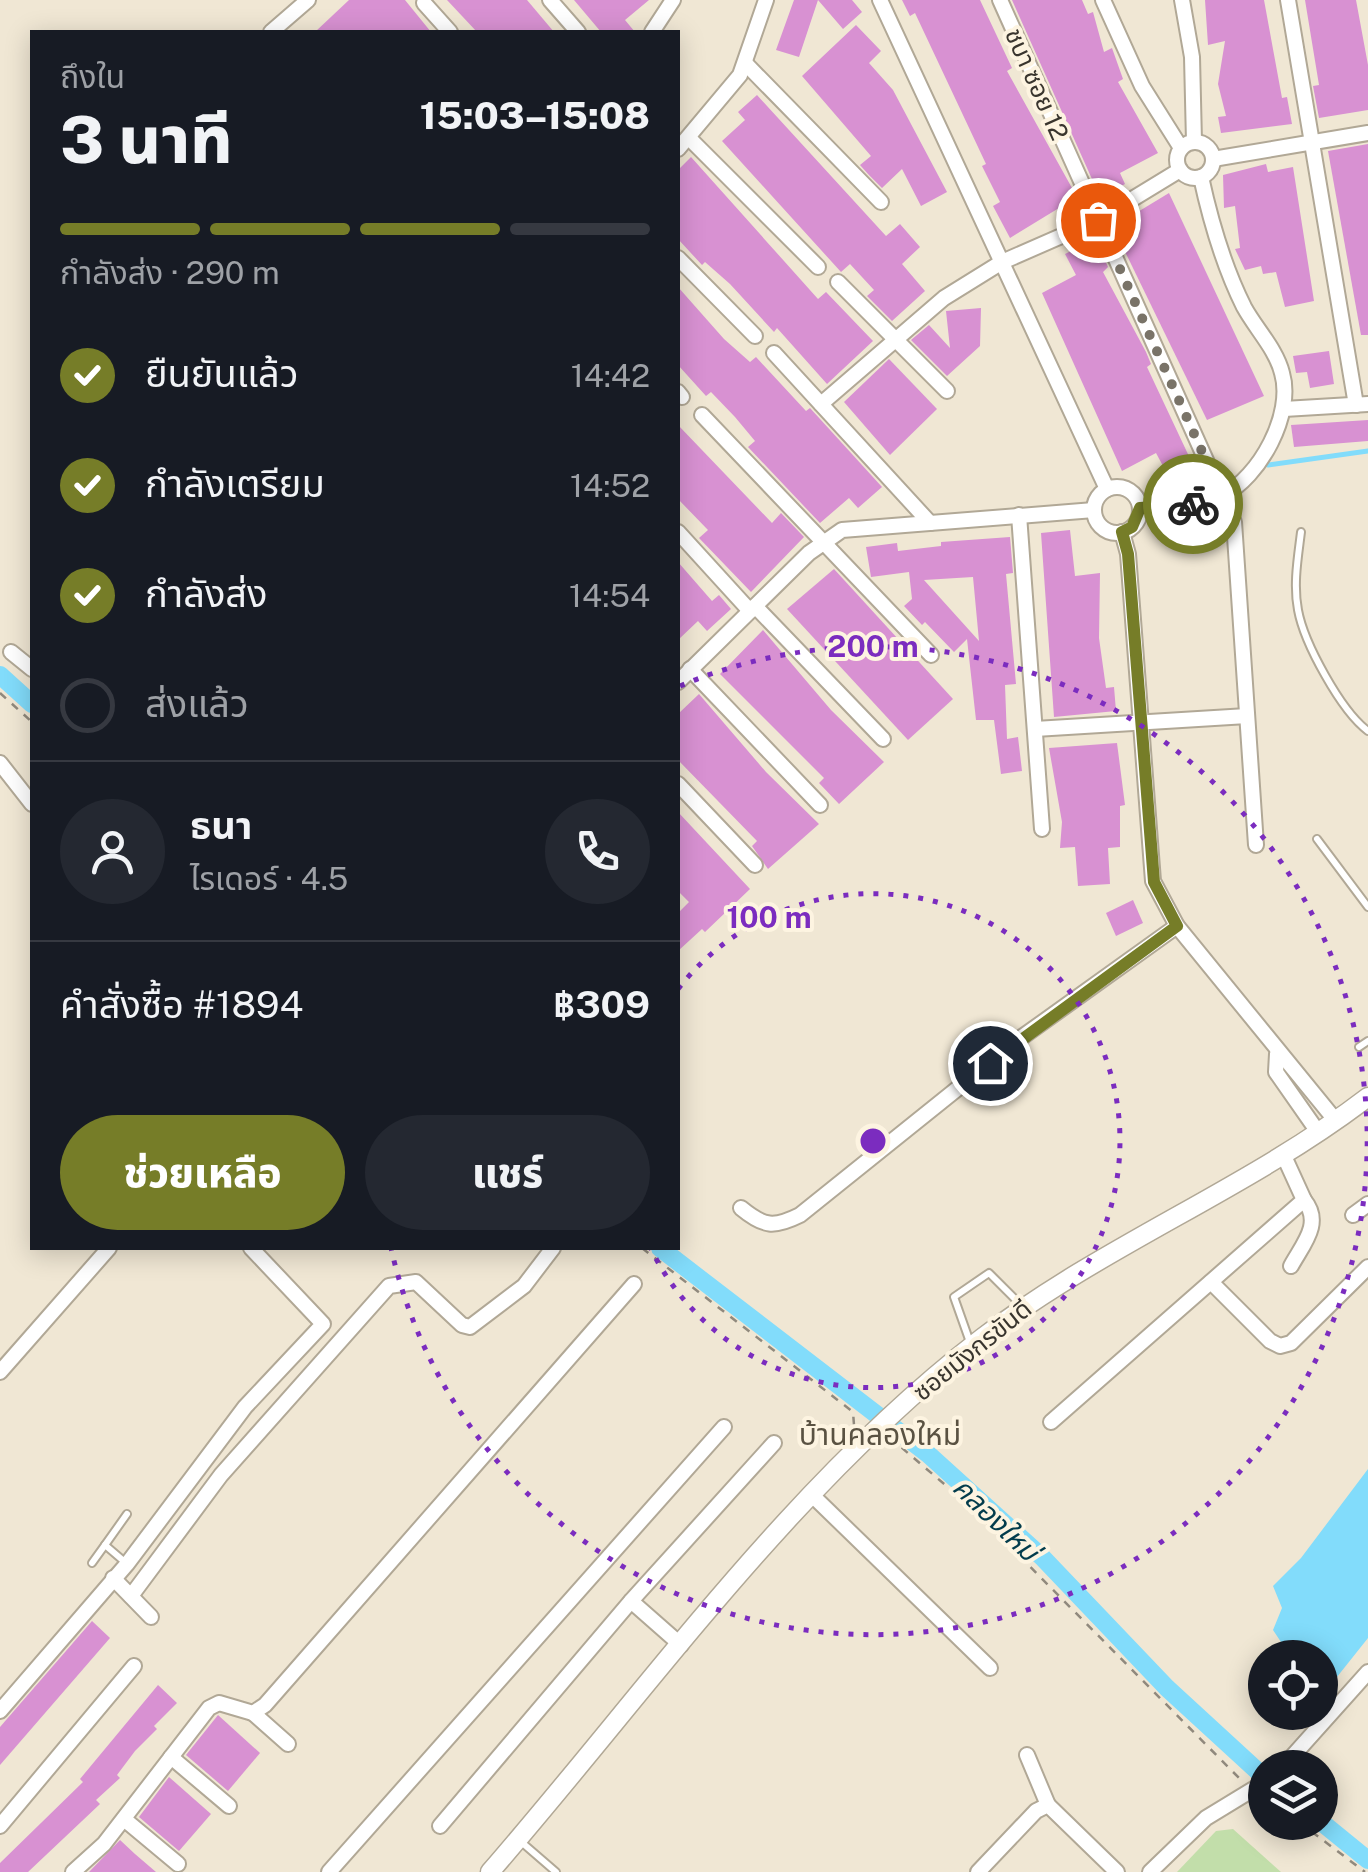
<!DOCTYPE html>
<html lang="th">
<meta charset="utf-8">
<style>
:root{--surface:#171b24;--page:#242831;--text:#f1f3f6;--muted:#9ea1a6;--line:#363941;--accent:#767d28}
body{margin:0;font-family:"Public Sans","Noto Sans Thai",sans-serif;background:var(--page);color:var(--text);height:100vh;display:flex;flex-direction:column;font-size:38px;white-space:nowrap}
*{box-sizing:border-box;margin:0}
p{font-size:32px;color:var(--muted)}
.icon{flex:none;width:55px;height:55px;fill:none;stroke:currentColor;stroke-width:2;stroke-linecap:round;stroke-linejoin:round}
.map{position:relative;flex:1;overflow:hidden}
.panel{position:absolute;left:30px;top:30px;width:650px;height:1220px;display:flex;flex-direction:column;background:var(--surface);border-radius:0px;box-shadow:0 5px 25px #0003}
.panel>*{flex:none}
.fabs{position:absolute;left:1248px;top:1640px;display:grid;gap:20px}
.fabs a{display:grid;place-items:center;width:90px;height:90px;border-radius:50%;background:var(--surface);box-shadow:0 5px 25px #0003;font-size:50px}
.pin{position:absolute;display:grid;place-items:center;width:85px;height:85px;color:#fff;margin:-42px;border:5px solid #fff;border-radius:50%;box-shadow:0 2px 10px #0007}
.courier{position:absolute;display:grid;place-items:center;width:100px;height:100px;margin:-50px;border:8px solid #767d28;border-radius:50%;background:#fff;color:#222;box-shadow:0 2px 12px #0007}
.overview em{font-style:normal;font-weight:800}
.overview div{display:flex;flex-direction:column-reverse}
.overview{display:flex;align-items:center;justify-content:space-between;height:170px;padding:0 30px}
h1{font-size:65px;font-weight:800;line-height:75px}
.bar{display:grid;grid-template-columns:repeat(4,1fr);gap:15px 10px;align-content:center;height:120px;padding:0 30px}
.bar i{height:12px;border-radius:8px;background:var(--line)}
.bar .current{background:var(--accent)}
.bar p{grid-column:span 4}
.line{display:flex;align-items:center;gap:25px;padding:0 30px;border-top:2px solid var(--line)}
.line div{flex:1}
.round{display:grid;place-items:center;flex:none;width:105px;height:105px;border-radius:52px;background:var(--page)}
ol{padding:0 30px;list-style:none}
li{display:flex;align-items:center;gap:30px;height:110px}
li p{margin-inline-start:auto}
li .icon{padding:10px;border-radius:50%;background:var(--accent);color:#fff;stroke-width:4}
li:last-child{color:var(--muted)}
li i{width:55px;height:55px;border:5px solid var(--line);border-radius:50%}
.cta{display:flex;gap:20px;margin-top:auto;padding:20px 30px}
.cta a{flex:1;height:115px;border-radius:60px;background:var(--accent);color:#fff;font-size:40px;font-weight:800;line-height:115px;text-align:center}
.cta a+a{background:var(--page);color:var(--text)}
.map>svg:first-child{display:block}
.green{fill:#c2deaa}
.water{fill:#82dcfb}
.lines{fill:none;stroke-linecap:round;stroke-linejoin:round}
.stream{stroke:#82dcfb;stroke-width:5}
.canal{stroke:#82dcfb;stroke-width:18}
.building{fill:#d891d2;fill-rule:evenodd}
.service-casing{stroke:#b1a896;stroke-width:10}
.minor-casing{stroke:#b1a896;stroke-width:18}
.tertiary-casing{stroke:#b1a896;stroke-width:21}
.path{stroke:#90897d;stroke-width:2.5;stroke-dasharray:8 8;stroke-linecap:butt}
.service{stroke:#fff;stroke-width:6}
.minor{stroke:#fff;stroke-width:14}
.tertiary{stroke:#fff;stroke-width:18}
.done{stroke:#797368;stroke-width:10;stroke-dasharray:0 18}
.route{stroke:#767d28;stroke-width:12}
.ring{fill:none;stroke:#7b2cbf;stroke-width:5;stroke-dasharray:5 10}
.labels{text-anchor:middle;stroke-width:8;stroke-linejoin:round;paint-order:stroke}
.street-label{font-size:25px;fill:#39352e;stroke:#fdf4e1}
.water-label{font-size:28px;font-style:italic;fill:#033c4c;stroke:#fdf4e1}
.quarter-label{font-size:30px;fill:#5a5242;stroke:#fdf4e1}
.centre{fill:#7b2cbf;stroke:#fdf4e1;stroke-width:5}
.ring-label{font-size:30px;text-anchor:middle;font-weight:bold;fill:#7b2cbf;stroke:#fdf4e1;stroke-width:8;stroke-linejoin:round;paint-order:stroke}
</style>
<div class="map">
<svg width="1368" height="1872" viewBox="0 0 1368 1872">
<rect width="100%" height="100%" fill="#f0e7d4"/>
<polygon class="green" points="1233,1829 1281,1872 1177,1872 1216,1831"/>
<polygon class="water" points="1368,1469 1368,1638 1329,1687 1320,1680 1320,1658 1291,1657 1273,1630 1282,1608 1273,1586 1301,1558"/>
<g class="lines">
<polyline class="stream" points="1268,465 1368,451"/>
<g class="canal">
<polyline points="0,675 32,704"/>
<polyline points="660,1248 928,1454 1042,1557 1167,1688 1265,1778"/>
<polyline points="1320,1821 1368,1860"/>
</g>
</g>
<g class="building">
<polygon points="349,0 405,0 431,32 315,32"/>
<polygon points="447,0 527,0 554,32 477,32"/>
<polygon points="574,0 649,0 625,20 635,32 601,32"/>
<polygon points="794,0 852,0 862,12 843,29 818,0 799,57 776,50"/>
<polygon points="902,0 980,0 1012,68 1007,71 1077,197 1010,238 993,206 1000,202 982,166 986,164 915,13 910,16"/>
<polygon points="1012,0 1082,0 1088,14 1093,12 1104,52 1112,48 1123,79 1118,82 1158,153 1120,173 1125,184 1100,197"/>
<polygon points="1205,0 1264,0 1282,98 1287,97 1292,124 1221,133 1218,117 1226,116 1218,84 1225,41 1208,45"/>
<polygon points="1305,0 1356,0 1368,65 1368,110 1319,118 1313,86 1319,85"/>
<polygon points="856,25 881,51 869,63 893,90 947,192 921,206 902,169 882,188 868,174 860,165 871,156 802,76"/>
<polygon points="757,95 886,236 900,224 920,247 902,264 925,291 892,321 867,296 874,290 850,264 841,272 722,141 745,120 738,112"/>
<polygon points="1368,144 1368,335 1361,335 1328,151"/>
<polygon points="691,157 818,299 826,292 873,341 827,384 777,328 774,332 730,284 705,262 702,265 678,239 678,170"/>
<polygon points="1266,164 1268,172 1293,167 1314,301 1285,307 1276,272 1263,274 1261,266 1245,270 1235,249 1240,248 1235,206 1224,208 1223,175"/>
<polygon points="1169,193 1264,396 1207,420 1113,227"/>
<polygon points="1095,239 1108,267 1103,272 1146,352 1151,364 1147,367 1194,467 1170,479 1156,453 1122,471 1042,293 1076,275 1065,254"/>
<polygon points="678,287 724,339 750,362 756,357 806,411 810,408 882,487 858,508 849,498 820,523 748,447 755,441 735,417 711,392 706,396 678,365"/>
<polygon points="981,308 980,346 947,376 911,340 929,325 950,348 946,311"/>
<polygon points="1329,351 1334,384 1310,388 1307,372 1296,373 1293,356"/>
<polygon points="889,359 937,409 890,455 844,402"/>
<polygon points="1368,420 1368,441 1294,447 1291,425"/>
<polygon points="678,425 772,523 781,513 804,537 751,592 699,538 708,530 678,499"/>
<polygon points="1070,530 1075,576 1100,573 1099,638 1106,688 1114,687 1116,711 1054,717 1041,533"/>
<path d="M1010,537l3,36 -7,1 10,110 -11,1 2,54 11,-2 4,34 -21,3 -7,-54h-18l-9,-81 -13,13 -29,-30 -3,3 -18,-19 8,-7 -3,-27 -38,5 -5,-30 31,-4 1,8 43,-5v-4zM973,577l6,64 -55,-61z"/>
<polygon points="678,562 712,601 719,595 731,609 707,631 698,621 678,640"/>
<polygon points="834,569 953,699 908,740 787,609"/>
<polygon points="763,630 831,710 884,762 839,804 819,783 824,778 720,674"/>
<polygon points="699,694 766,772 819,824 768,869 752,846 757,841 678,760 678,714"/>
<polygon points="1117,743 1125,805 1120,806 1120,847 1108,848 1110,884 1078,886 1075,847 1060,848 1062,822 1049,748"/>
<polygon points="678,812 750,889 705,932 702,929 678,951 678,913 689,902 678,891"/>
<polygon points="1133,900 1143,923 1116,936 1106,913"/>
<polygon points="92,1621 110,1638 0,1765 0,1727"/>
<polygon points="158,1685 177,1703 154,1726 157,1729 135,1751 117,1775 120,1778 96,1800 100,1804 28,1872 0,1872 0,1863 83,1782 80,1779"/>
<polygon points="218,1715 260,1753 228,1791 186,1755"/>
<polygon points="169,1777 211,1814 179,1851 139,1817"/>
<polygon points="120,1840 135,1854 156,1872 89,1872"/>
</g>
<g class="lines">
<g class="service-casing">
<g id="service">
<path d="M1301,532c-3,25 -8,52 -3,78 6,33 43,101 70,121"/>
<polyline points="1317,839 1368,907"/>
<polyline points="1359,1047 1368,1041"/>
<polyline points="971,1345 954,1297 989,1273 1022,1306"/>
<polyline points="92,1563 105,1545"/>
<polyline points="126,1563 105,1545 127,1514"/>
<polyline points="519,1840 556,1872"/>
</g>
</g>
<g class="minor-casing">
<g id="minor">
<polyline points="550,0 578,32"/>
<polyline points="880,0 1107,489"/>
<polyline points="1000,0 1222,496"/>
<polyline points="1103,0 1142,86 1181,148"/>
<polyline points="1182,0 1192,57 1194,142"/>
<polyline points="1288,0 1356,405"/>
<polyline points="424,3 450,32"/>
<polyline points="271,32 308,0"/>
<polyline points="652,32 673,0"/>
<polyline points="746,64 881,202"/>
<polyline points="689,138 818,267"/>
<circle cx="1195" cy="160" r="18"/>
<polyline points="678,149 740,75 766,0"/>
<polyline points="1213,159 1368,133"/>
<polyline points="678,258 755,336"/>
<polyline points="838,282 947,391"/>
<polyline points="774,353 930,523"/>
<polyline points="678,392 682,397"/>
<polyline points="821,404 944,298 1002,262 1098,220 1180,170"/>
<polyline points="1284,409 1368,404"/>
<polyline points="702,415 931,655"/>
<circle cx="1117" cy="510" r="23"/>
<path d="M1140,508c27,0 57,0 82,-12 38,-19 72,-82 60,-123 -6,-24 -26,-44 -38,-66 -21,-42 -33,-84 -43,-130"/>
<polyline points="1019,515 1042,829"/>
<polyline points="1234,522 1256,845"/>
<polyline points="678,532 750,611"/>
<polyline points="1122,532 1128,554 1153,881 1177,926 1336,1121"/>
<polyline points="755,606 883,739"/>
<polyline points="11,652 32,669"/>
<polyline points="690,669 820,805"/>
<polyline points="678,682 809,553 842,530 1094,510"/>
<polyline points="1035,729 1247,716"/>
<polyline points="0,763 32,804"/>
<polyline points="678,784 755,865"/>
<polyline points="1277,1054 1276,1072 1318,1132"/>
<path d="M741,1208c23,19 33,20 59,7l218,-175 159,-114"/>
<polyline points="1353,1215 1368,1204"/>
<path d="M1291,1266c12,-22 32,-43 13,-66"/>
<polyline points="1211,1282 1270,1341 1280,1346 1291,1343 1368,1267"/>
<polyline points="0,1372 109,1248"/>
<polyline points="1051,1422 1304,1200 1283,1154"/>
<polyline points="812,1495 990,1668"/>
<polyline points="113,1578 151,1617"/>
<polyline points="131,1596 221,1475 389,1286 416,1282 462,1325 470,1327 524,1286 553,1248"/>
<polyline points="631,1601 681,1645"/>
<polyline points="0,1711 127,1564 245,1407 323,1324 251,1248"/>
<polyline points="253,1713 288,1744"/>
<polyline points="1027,1755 1048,1805"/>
<polyline points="171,1757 229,1806"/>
<polyline points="1282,1768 1368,1672"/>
<polyline points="124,1819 178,1864"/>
<polyline points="0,1826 134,1666"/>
<polyline points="440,1826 631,1601 774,1443"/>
<polyline points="73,1872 104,1844 209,1708 219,1703 253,1713 265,1705 634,1284"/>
<polyline points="329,1872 724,1427"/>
<polyline points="978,1872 1036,1811 1048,1805 1117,1872"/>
<polyline points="1150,1872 1206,1818 1265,1782"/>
</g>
</g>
<g class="tertiary-casing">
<path id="tertiary" d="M490,1872c158,-182 300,-386 492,-534 121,-93 266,-149 386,-241"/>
</g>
<g class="path">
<polyline points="0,693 32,722"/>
<polyline points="642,1248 853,1412 854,1425"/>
<polyline points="888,1444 895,1442 971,1507 1241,1780"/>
<polyline points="1299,1822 1365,1872"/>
</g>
<use href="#service" class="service"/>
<use href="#minor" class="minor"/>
<use href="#tertiary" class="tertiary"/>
</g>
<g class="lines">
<polyline class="done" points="1098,220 1222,496 1193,504"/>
<polyline class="route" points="990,1063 1177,926 1154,882 1128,554 1122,532 1132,527 1140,508 1193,504"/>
</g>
<g class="ring">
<path d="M678 989A247 247 0 1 1 651 1249"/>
<path d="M680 686A494 494 0 1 1 391 1248"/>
</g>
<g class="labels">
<g class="street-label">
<text transform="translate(1037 84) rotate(66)" y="9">ชบา ซอย 12</text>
<text transform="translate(972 1350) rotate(-39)" y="9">ซอยมังกรขันดี</text>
</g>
<g class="water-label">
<text transform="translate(996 1519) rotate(44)" y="10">คลองใหม่</text>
</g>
<g class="quarter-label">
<text x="880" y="1445">บ้านคลองใหม่</text>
</g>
</g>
<circle cx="873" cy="1141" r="15" class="centre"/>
<g class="ring-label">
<text x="873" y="657">200 m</text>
<text x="769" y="928">100 m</text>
</g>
</svg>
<div class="fabs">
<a><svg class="icon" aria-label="locate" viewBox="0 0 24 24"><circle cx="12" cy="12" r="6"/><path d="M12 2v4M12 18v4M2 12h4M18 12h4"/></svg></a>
<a><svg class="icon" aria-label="layers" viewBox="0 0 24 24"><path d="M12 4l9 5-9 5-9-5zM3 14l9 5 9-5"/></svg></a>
</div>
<div class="pin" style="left:1098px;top:220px;background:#ea580c"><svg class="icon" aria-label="bag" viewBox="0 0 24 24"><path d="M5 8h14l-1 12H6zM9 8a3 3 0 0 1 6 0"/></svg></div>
<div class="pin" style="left:990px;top:1063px;background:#1f2937"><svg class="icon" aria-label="home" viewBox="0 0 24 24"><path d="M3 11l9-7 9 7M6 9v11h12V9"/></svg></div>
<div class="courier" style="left:1193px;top:504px"><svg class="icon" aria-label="bike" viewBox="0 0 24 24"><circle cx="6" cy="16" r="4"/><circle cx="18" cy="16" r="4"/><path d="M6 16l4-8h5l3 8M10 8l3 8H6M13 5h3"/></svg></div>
<section class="panel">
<div class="overview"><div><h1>3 นาที</h1><p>ถึงใน</p></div><em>15:03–15:08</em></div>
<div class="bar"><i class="current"></i><i class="current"></i><i class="current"></i><i></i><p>กำลังส่ง · 290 m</p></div>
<ol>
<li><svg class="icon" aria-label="check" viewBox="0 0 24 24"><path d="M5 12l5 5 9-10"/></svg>ยืนยันแล้ว<p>14:42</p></li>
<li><svg class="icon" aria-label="check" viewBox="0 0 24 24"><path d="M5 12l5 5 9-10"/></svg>กำลังเตรียม<p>14:52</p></li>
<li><svg class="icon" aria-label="check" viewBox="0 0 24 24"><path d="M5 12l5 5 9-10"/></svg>กำลังส่ง<p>14:54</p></li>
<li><i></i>ส่งแล้ว</li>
</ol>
<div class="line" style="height:180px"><a class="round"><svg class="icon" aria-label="person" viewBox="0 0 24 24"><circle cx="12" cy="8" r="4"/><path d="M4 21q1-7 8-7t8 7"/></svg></a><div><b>ธนา</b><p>ไรเดอร์ · 4.5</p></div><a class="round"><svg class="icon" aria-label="phone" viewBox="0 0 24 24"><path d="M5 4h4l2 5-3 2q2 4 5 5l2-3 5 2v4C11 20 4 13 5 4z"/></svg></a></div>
<div class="line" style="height:130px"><div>คำสั่งซื้อ #1894</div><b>฿309</b></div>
<div class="cta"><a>ช่วยเหลือ</a><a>แชร์</a></div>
</section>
</div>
